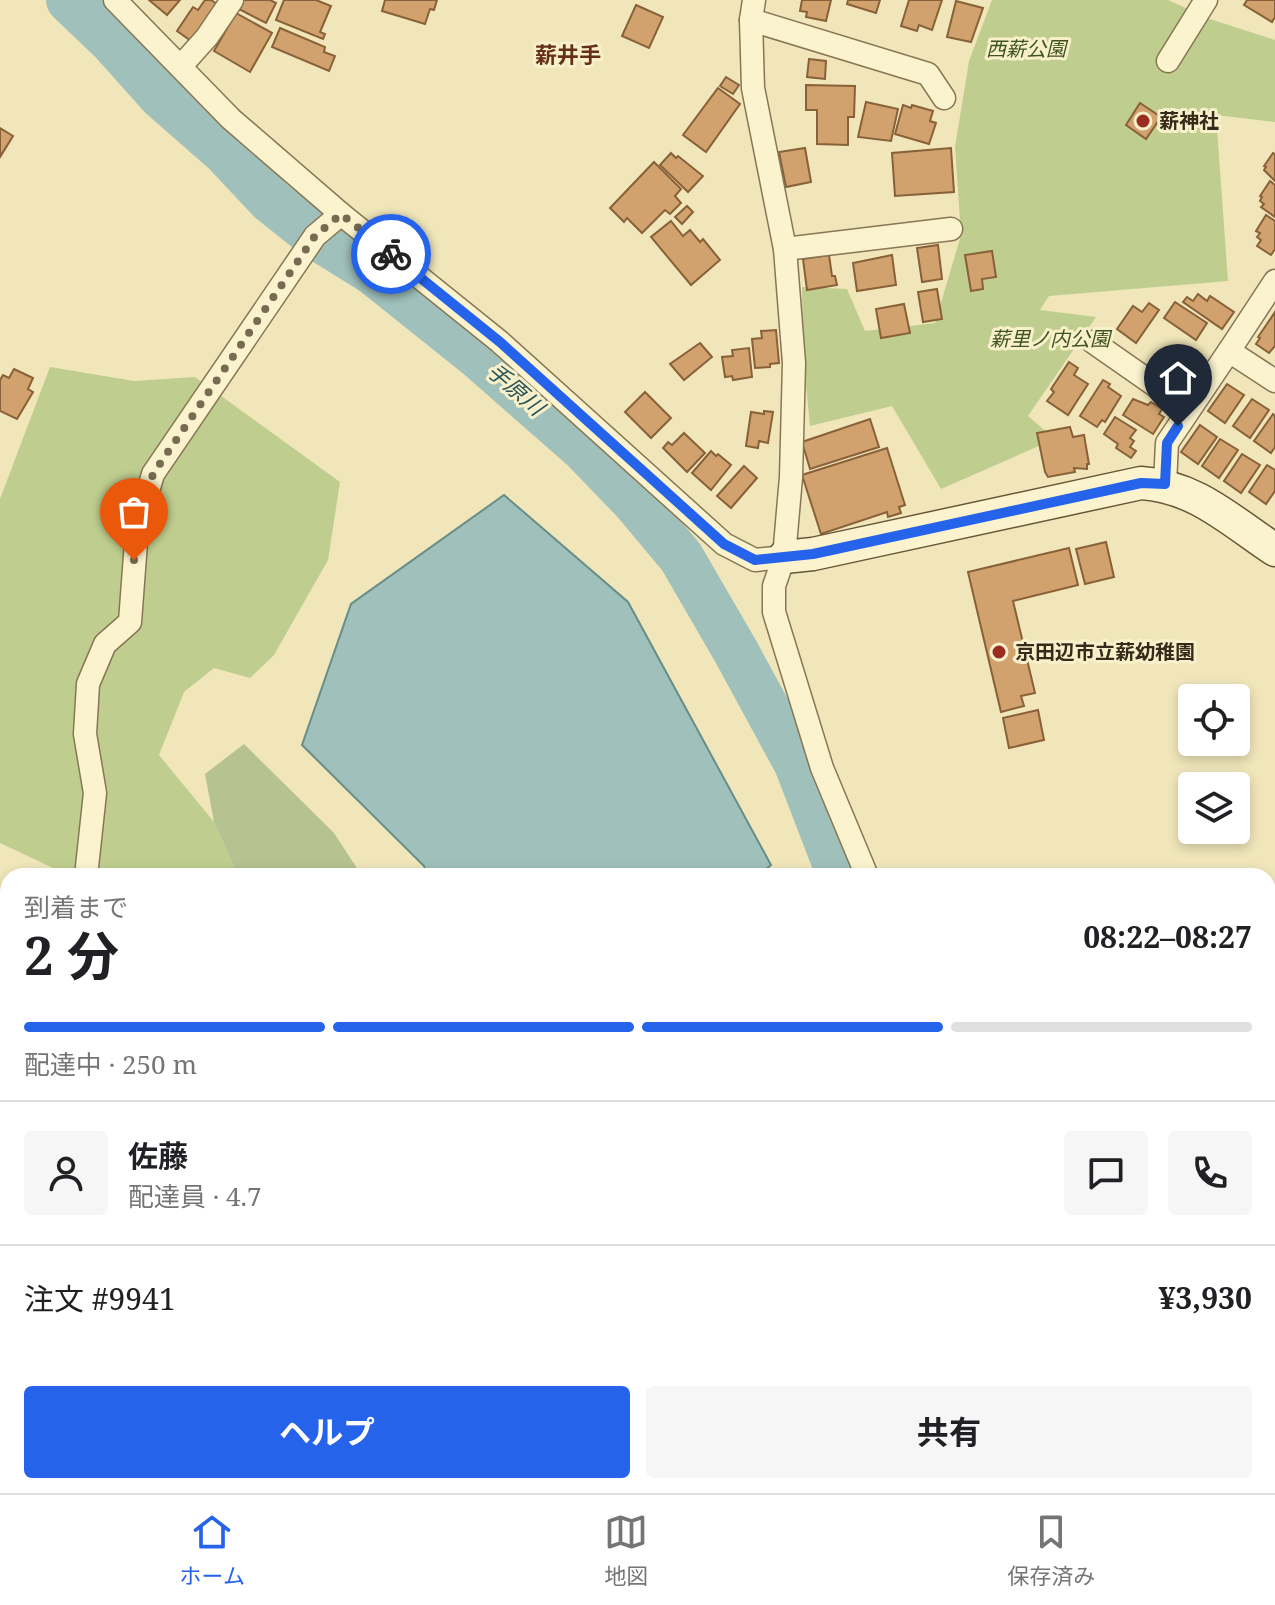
<!DOCTYPE html>
<html lang="ja">
<meta charset="utf-8">
<style>
:root{--surface:#fff;--page:#f6f6f6;--text:#202124;--muted:#757577;--line:#e0e0e0;--accent:#2563eb}
body{margin:0;font-family:"Noto Serif","Noto Sans JP",serif;background:var(--page);color:var(--text);height:100vh;display:flex;flex-direction:column;font-size:30px;white-space:nowrap}
*{box-sizing:border-box;margin:0}
p{font-size:26px;color:var(--muted)}
.icon{flex:none;width:44px;height:44px;fill:none;stroke:currentColor;stroke-width:2;stroke-linecap:round;stroke-linejoin:round}
.map{position:relative;flex:1;overflow:hidden}
.details{position:absolute;left:0px;top:868px;width:1276px;height:626px;display:flex;flex-direction:column;background:var(--surface);border-radius:24px 24px 0 0;box-shadow:0 4px 12px #0003}
.details>*{flex:none}
.fabs{position:absolute;left:1178px;top:684px;display:grid;gap:16px}
.fabs a{display:grid;place-items:center;width:72px;height:72px;border-radius:8px;background:var(--surface);box-shadow:0 4px 12px #0003;font-size:40px}
.pin{position:absolute;display:grid;place-items:center;width:68px;height:68px;color:#fff;margin:-82px -34px;border-radius:50% 50% 50% 0;rotate:-45deg;box-shadow:0 0 8px #0007}
.pin .icon{rotate:45deg}
.courier{position:absolute;display:grid;place-items:center;width:80px;height:80px;margin:-40px;border:6px solid #2563eb;border-radius:50%;background:#fff;color:#222;box-shadow:0 2px 10px #0007}
.headline em{font-style:normal;font-weight:700}
.headline div{display:flex;flex-direction:column-reverse}
.headline{display:flex;align-items:center;justify-content:space-between;height:136px;padding:0 24px}
h1{font-size:52px;font-weight:700;line-height:60px}
.bar{display:grid;grid-template-columns:repeat(4,1fr);gap:12px 8px;align-content:center;height:96px;padding:0 24px}
.bar i{height:10px;border-radius:6px;background:var(--line)}
.bar .active{background:var(--accent)}
.bar p{grid-column:span 4}
.line{display:flex;align-items:center;gap:20px;padding:0 24px;border-top:2px solid var(--line)}
.line div{flex:1}
.round{display:grid;place-items:center;flex:none;width:84px;height:84px;border-radius:8px;background:var(--page)}
.primary-button{display:flex;gap:16px;margin-top:auto;padding:16px 24px}
.primary-button a{flex:1;height:92px;border-radius:8px;background:var(--accent);color:#fff;font-size:32px;font-weight:700;line-height:92px;text-align:center}
.primary-button a+a{background:var(--page);color:var(--text)}
.tab-bar{display:flex;justify-content:space-around;align-items:center;height:112px;border-top:2px solid var(--line);background:var(--surface);font-size:22px;color:var(--muted)}
.tab-bar a{display:grid;justify-items:center;gap:4px}
.tab-bar .active{color:var(--accent)}
.map>svg:first-child{display:block}
.green{fill:#bfce8e}
.cemetery{fill:#b6c28f}
.water{fill:#9fc0bb;stroke:#678e89;stroke-width:2}
.lines{fill:none;stroke-linecap:round;stroke-linejoin:round}
.river{stroke:#9fc0bb;stroke-width:46}
.building{fill:#d1a26d;stroke:#886138;stroke-width:2}
.street-casing{stroke:#887654;stroke-width:25}
.secondary-casing{stroke:#695637;stroke-width:35}
.highway-casing{stroke:#554229;stroke-width:45}
.street{stroke:#fbf3ce;stroke-width:22}
.secondary{stroke:#fbf3ce;stroke-width:32}
.highway{stroke:#e7b243;stroke-width:42}
.done{stroke:#776c52;stroke-width:8;stroke-dasharray:0 14.4}
.route{stroke:#2563eb;stroke-width:10}
.poi-dot{fill:#9a2d20;stroke:#f7f0ca;stroke-width:3}
.labels{text-anchor:middle;stroke-width:6;stroke-linejoin:round;paint-order:stroke}
.park-label{font-size:20px;font-style:italic;fill:#40541f;stroke:#f7f0ca}
.poi-label{font-size:20px;font-weight:bold;fill:#362b1a;stroke:#f7f0ca;text-anchor:start}
.neighbourhood-label{font-size:22px;font-weight:bold;fill:#653017;stroke:#f7f0ca}
.water-label{font-size:22px;font-style:italic;fill:#285457;stroke:#f7f0ca}
</style>
<div class="map">
<svg width="1275" height="1493" viewBox="0 0 1275 1493">
<rect width="100%" height="100%" fill="#f0e6ba"/>
<g class="green">
<polygon points="992,0 1168,0 1210,19 1275,40 1275,122 1216,115 1228,281 1049,296 1040,310 1096,317 1028,416 1055,439 941,489 892,406 810,426 803,354 802,287 847,289 865,331 935,323 961,235 955,147 969,61"/>
<polygon points="50,367 134,381 195,377 340,482 328,560 274,655 250,678 214,668 184,692 159,755 214,822 238,876 70,876 0,843 0,499"/>
<polygon points="0,1065 8,1071 8,1486 541,1486 550,1493 0,1493"/>
<polygon points="1268,1247 1275,1257 1275,1365 1268,1360"/>
</g>
<polygon class="cemetery" points="244,744 334,833 362,876 238,876 214,822 205,774"/>
<polygon class="water" points="504,495 628,602 771,865 758,876 428,876 424,866 302,745 351,604"/>
<g class="lines">
<g class="river">
<polyline points="69,0 111,40 161,96 226,153 270,200 315,236 373,272 478,356 584,449 635,502 681,557 735,650 797,764 840,876"/>
<polyline points="1142,1486 1145,1493"/>
</g>
</g>
<g class="building">
<polygon points="149,0 180,0 167,15"/>
<polygon points="205,0 211,0 220,6 194,43 177,31 193,7 198,10"/>
<polygon points="243,0 270,0 276,3 266,23 239,9"/>
<polygon points="284,0 316,0 331,6 320,32 325,34 323,39 276,20"/>
<polygon points="385,0 437,0 434,10 430,9 425,24 382,11"/>
<polygon points="802,0 831,0 826,21 806,17 807,12 800,11"/>
<polygon points="848,0 880,0 876,13 847,4"/>
<polygon points="909,0 942,0 932,30 919,25 917,31 901,26"/>
<polygon points="1247,0 1275,0 1275,17 1272,22 1244,5"/>
<polygon points="956,1 983,8 971,42 947,37"/>
<polygon points="636,5 663,17 649,48 622,36"/>
<polygon points="236,13 272,33 250,72 214,51"/>
<polygon points="280,28 325,47 324,52 335,56 329,71 272,47"/>
<polygon points="809,59 826,61 825,79 807,77"/>
<polygon points="726,77 739,85 733,94 720,86"/>
<polygon points="806,85 855,86 854,117 848,117 848,145 817,144 817,110 806,110"/>
<polygon points="718,88 740,104 706,152 683,135"/>
<polygon points="866,102 898,109 891,141 858,137"/>
<polygon points="1140,103 1161,117 1146,139 1126,125"/>
<polygon points="903,105 911,108 912,105 933,111 930,121 936,123 929,144 895,134"/>
<polygon points="0,128 13,136 0,157"/>
<polygon points="805,148 811,182 786,187 779,152"/>
<polygon points="951,148 954,192 895,196 892,153"/>
<polygon points="671,153 676,158 678,156 703,176 688,192 660,165"/>
<polygon points="1273,153 1275,154 1275,181 1264,170 1266,167 1264,166"/>
<polygon points="654,162 681,189 675,196 681,203 670,214 665,210 642,233 627,218 624,222 610,208"/>
<polygon points="1270,181 1275,185 1275,217 1261,207 1264,204 1260,201 1262,197 1260,196"/>
<polygon points="687,206 693,212 682,224 675,217"/>
<polygon points="1266,215 1275,221 1275,249 1271,255 1257,246 1261,240 1257,237 1260,233 1256,231"/>
<polygon points="671,221 683,236 690,230 700,242 703,239 720,260 691,285 651,237"/>
<polygon points="938,245 942,279 922,282 917,248"/>
<polygon points="992,251 996,277 982,279 983,289 971,291 965,255"/>
<polygon points="829,255 832,276 835,276 837,285 807,290 803,259"/>
<polygon points="892,255 896,285 857,291 853,263"/>
<polygon points="937,289 942,319 923,322 918,292"/>
<polygon points="1198,294 1207,301 1210,296 1234,312 1222,329 1183,302 1187,297 1193,301"/>
<polygon points="1175,302 1207,323 1196,340 1164,318"/>
<polygon points="1149,303 1159,310 1136,343 1117,329 1133,306 1142,312"/>
<polygon points="904,304 910,333 881,338 876,309"/>
<polygon points="1275,312 1275,346 1269,353 1256,344 1260,338 1258,337"/>
<polygon points="776,330 779,363 770,364 770,367 755,368 752,339 762,338 761,331"/>
<polygon points="700,343 712,357 684,380 670,364"/>
<polygon points="749,348 752,377 733,380 732,376 725,377 722,357 733,356 732,350"/>
<polygon points="1069,362 1078,368 1074,375 1088,384 1068,415 1047,401 1054,392 1051,389"/>
<polygon points="14,369 33,378 28,389 33,392 17,419 0,411 0,380 3,375 9,378"/>
<polygon points="1103,380 1110,384 1108,387 1121,396 1105,422 1102,420 1097,427 1080,416"/>
<polygon points="1227,384 1244,395 1225,423 1208,411"/>
<polygon points="645,392 671,418 651,438 625,412"/>
<polygon points="1133,399 1148,405 1151,402 1162,409 1159,414 1164,417 1153,434 1123,415"/>
<polygon points="1252,399 1269,410 1250,438 1233,426"/>
<polygon points="764,411 773,412 768,443 759,441 758,448 746,446 751,412 764,414"/>
<polygon points="1273,414 1275,416 1275,447 1271,453 1254,441"/>
<polygon points="1115,417 1136,430 1130,438 1134,441 1130,447 1136,451 1131,458 1116,448 1118,444 1104,434"/>
<polygon points="870,419 879,447 810,469 802,442"/>
<polygon points="1200,425 1217,437 1198,464 1181,452"/>
<polygon points="1070,427 1073,437 1084,435 1089,464 1087,464 1087,469 1074,468 1075,472 1048,477 1045,472 1037,433"/>
<polygon points="684,433 705,453 687,472 663,448 668,442 672,445"/>
<polygon points="1220,439 1238,450 1219,478 1202,466"/>
<polygon points="887,448 905,505 899,507 901,513 888,517 887,512 821,534 802,475"/>
<polygon points="711,451 716,456 718,454 731,465 711,490 692,473"/>
<polygon points="1242,454 1260,465 1241,493 1224,481"/>
<polygon points="1267,465 1275,470 1275,491 1266,504 1249,492"/>
<polygon points="744,466 757,478 731,508 717,496"/>
<polygon points="1106,542 1114,577 1085,584 1076,549"/>
<polygon points="1069,548 1078,585 1013,601 1035,693 1021,696 1024,706 1001,712 968,572"/>
<polygon points="1038,710 1044,740 1009,748 1003,718"/>
<polygon points="1268,1061 1275,1071 1275,1225 1268,1215"/>
</g>
<g class="lines">
<g class="street-casing">
<g id="street">
<polyline points="115,0 231,119 341,214 500,342 724,544 755,560 784,557"/>
<polyline points="754,0 751,20 753,88 785,249 794,363 791,477 784,557 774,586 774,612 822,768 867,876"/>
<polyline points="751,20 928,74 944,98"/>
<polyline points="1168,61 1206,0"/>
<polyline points="181,66 207,37 232,0"/>
<polyline points="785,249 951,229"/>
<polyline points="1093,342 1189,409"/>
<polyline points="1229,351 1275,281"/>
<polyline points="1165,484 1167,443 1229,351 1275,381"/>
<polyline points="86,876 95,793 85,734 88,684 105,644 130,622 137,529 153,474 315,236 341,214"/>
<polyline points="1040,1486 1043,1493"/>
<polyline points="1161,1486 1163,1493"/>
</g>
</g>
<g class="secondary-casing">
<path id="secondary" d="M784,557l29,-3 328,-71c54,3 90,38 134,67"/>
</g>
<g class="highway-casing">
<g id="highway">
<polyline points="0,983 8,990"/>
<polyline points="595,1486 603,1493"/>
</g>
</g>
<use href="#street" class="street"/>
<use href="#secondary" class="secondary"/>
<use href="#highway" class="highway"/>
</g>
<g class="lines">
<polyline class="done" points="134,560 137,529 153,474 315,236 341,214 391,254"/>
<polyline class="route" points="391,254 500,342 724,544 755,560 813,554 1141,483 1165,484 1167,443 1178,426"/>
</g>
<g class="poi-dot">
<circle cx="1143" cy="121" r="8"/>
<circle cx="999" cy="652" r="8"/>
</g>
<g class="labels">
<g class="park-label">
<text x="1026" y="56">西薪公園</text>
<text x="1050" y="346">薪里ノ内公園</text>
</g>
<g class="poi-label">
<text x="1159" y="128">薪神社</text>
<text x="1015" y="659">京田辺市立薪幼稚園</text>
</g>
<g class="neighbourhood-label">
<text x="568" y="63">薪井手</text>
</g>
<g class="water-label">
<text transform="translate(516 389) rotate(41)" y="8">手原川</text>
</g>
</g>
</svg>
<div class="fabs">
<a><svg class="icon" aria-label="locate" viewBox="0 0 24 24"><circle cx="12" cy="12" r="6"/><path d="M12 2v4M12 18v4M2 12h4M18 12h4"/></svg></a>
<a><svg class="icon" aria-label="layers" viewBox="0 0 24 24"><path d="M12 4l9 5-9 5-9-5zM3 14l9 5 9-5"/></svg></a>
</div>
<div class="pin" style="left:134px;top:560px;background:#ea580c"><svg class="icon" aria-label="bag" viewBox="0 0 24 24"><path d="M5 8h14l-1 12H6zM9 8a3 3 0 0 1 6 0"/></svg></div>
<div class="pin" style="left:1178px;top:426px;background:#1f2937"><svg class="icon" aria-label="home" viewBox="0 0 24 24"><path d="M3 11l9-7 9 7M6 9v11h12V9"/></svg></div>
<div class="courier" style="left:391px;top:254px"><svg class="icon" aria-label="bike" viewBox="0 0 24 24"><circle cx="6" cy="16" r="4"/><circle cx="18" cy="16" r="4"/><path d="M6 16l4-8h5l3 8M10 8l3 8H6M13 5h3"/></svg></div>
<section class="details">
<div class="headline"><div><h1>2 分</h1><p>到着まで</p></div><em>08:22–08:27</em></div>
<div class="bar"><i class="active"></i><i class="active"></i><i class="active"></i><i></i><p>配達中 · 250 m</p></div>
<div class="line" style="height:144px"><a class="round"><svg class="icon" aria-label="person" viewBox="0 0 24 24"><circle cx="12" cy="8" r="4"/><path d="M4 21q1-7 8-7t8 7"/></svg></a><div><b>佐藤</b><p>配達員 · 4.7</p></div><a class="round"><svg class="icon" aria-label="chat" viewBox="0 0 24 24"><path d="M4 5h16v11H9l-5 4z"/></svg></a><a class="round"><svg class="icon" aria-label="phone" viewBox="0 0 24 24"><path d="M5 4h4l2 5-3 2q2 4 5 5l2-3 5 2v4C11 20 4 13 5 4z"/></svg></a></div>
<div class="line" style="height:104px"><div>注文 #9941</div><b>¥3,930</b></div>
<div class="primary-button"><a>ヘルプ</a><a>共有</a></div>
</section>
</div>
<nav class="tab-bar">
<a class="active"><svg class="icon" aria-label="home" viewBox="0 0 24 24"><path d="M3 11l9-7 9 7M6 9v11h12V9"/></svg>ホーム</a>
<a><svg class="icon" aria-label="map" viewBox="0 0 24 24"><path d="M3 6l6-2 6 2 6-2v14l-6 2-6-2-6 2zM9 4v14M15 6v14"/></svg>地図</a>
<a><svg class="icon" aria-label="saved" viewBox="0 0 24 24"><path d="M7 4h10v16l-5-4-5 4z"/></svg>保存済み</a>
</nav>
